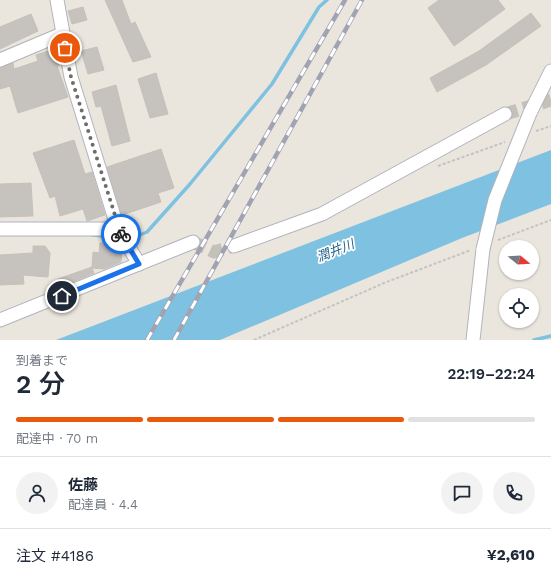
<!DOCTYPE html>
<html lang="ja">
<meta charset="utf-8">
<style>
:root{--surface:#fff;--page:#f2f2f3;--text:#1f2937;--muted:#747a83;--line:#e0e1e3;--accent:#ea580c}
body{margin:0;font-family:"Work Sans","Noto Sans JP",sans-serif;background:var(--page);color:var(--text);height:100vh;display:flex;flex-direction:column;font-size:15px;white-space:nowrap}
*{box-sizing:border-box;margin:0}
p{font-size:13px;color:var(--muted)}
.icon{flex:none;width:22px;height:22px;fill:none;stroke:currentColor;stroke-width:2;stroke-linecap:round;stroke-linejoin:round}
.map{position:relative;height:340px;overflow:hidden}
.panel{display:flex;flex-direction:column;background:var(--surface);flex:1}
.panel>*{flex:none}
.needle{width:26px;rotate:108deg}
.fabs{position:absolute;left:499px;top:240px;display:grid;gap:8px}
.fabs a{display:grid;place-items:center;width:40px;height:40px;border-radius:50%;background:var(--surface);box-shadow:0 1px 3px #0004;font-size:20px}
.pin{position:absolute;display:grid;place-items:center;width:34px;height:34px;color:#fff;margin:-17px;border:2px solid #fff;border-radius:50%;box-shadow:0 1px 4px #0007}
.courier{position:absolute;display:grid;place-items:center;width:40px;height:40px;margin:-20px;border:3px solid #1a73e8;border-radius:50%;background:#fff;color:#222;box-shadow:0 1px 5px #0007}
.summary em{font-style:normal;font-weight:600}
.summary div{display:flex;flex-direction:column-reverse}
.summary{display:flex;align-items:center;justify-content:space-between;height:68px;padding:0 16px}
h1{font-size:26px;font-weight:600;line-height:30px}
.bar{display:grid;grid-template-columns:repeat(4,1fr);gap:6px 4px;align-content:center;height:48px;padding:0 16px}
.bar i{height:5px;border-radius:3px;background:var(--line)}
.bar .selected{background:var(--accent)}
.bar p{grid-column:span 4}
.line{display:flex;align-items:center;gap:10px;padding:0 16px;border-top:1px solid var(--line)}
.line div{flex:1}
.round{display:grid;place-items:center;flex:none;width:42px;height:42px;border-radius:21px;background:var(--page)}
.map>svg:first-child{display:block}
.water{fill:#7ec1e0}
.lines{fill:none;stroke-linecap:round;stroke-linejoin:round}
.stream{stroke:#7ec1e0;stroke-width:3.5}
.building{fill:#c6c2bd;stroke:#c6c1b8}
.minor-tunnel{stroke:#c4c0ba;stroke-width:13;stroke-dasharray:13 6;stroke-linecap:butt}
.minor-casing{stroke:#b1b3bc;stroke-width:15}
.path{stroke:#c3c3c3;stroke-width:2;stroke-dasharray:3 2;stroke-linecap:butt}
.minor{stroke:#fff;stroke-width:13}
.rail-casing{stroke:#a1a3b2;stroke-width:4.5}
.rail{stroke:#fff;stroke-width:3;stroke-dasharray:9;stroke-linecap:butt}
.minor-bridge-casing{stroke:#b1b3bc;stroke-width:15;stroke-linecap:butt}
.minor-bridge{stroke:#fff;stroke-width:13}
.done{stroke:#6d6c69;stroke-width:4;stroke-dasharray:0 7.2}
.route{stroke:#1a73e8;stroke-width:5}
.labels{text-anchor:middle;stroke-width:3.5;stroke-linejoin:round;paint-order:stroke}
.water-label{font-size:13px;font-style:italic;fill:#1e608b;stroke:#fff}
</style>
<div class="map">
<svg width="551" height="340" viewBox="0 0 551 340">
<rect width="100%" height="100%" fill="#eae6de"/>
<polygon class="water" points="551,150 551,204 462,238 220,340 56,340"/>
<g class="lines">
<g class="stream">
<polyline points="92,235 118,237"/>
<polyline points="128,238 132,238 147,232 190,184 272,84 319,7 327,0"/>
<polyline points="534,340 551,336"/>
</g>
</g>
<g class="building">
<polygon points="105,0 122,0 131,24 135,22 151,57 133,62"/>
<polygon points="439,0 498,0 505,9 454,46 428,8"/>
<polygon points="83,7 87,20 72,24 68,11"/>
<polygon points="531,13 541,26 486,65 437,92 430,78 479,51"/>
<polygon points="31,14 38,31 0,49 0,27"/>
<polygon points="97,47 104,70 88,74 81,51"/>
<polygon points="54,49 59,65 57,66 68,97 18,113 10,86 0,89 0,68 13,63 14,69 38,61 36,55"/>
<polygon points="156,73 168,114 150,118 138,79"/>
<polygon points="116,85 130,141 112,146 101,106 96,107 92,92"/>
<polygon points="74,140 85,174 92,172 105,215 87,221 83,209 60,216 55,196 50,198 33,153"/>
<polygon points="161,149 174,188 158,193 161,202 122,215 107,167"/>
<polygon points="31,183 33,216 0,217 0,184"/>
<polygon points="100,243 118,244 118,251 122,251 121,262 104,269 92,268 94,273 61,287 58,279 92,267 93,252 99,253"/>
<polygon points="33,246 45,246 50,253 48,277 23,275 24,284 0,285 0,255 33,253"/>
</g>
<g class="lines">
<g class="minor-tunnel">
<polyline points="505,114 551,100"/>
<polyline points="193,242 214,252 234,246"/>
</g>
<g class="minor-casing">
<g id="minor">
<polyline points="57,0 71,77 118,229 139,264"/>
<polyline points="0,60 62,34"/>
<polyline points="530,113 551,71"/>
<polyline points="0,229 118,229"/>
<polyline points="234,246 322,214 505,114"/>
<polyline points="0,320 193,242"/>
<polyline points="473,340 483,249"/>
</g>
</g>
<g class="path">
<polyline points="536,131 551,126"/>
<polyline points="438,166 505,142"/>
<polyline points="498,240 551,220"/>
<polyline points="254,340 384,283 471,250"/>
</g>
<use href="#minor" class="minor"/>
<g class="rail-casing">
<g id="rail">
<polyline points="147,340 345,0"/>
<polyline points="174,340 362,0"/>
</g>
</g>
<use href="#rail" class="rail"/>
<g class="minor-bridge-casing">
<polyline id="minor-bridge" points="483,249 495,200 530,113"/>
</g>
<use href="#minor-bridge" class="minor-bridge"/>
</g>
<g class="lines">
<polyline class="done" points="65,48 71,77 121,234"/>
<polyline class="route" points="62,296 139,264 121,234"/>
</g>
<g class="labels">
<g class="water-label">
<text transform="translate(335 250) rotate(-22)" y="5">潤井川</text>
</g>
</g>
</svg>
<div class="fabs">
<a><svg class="needle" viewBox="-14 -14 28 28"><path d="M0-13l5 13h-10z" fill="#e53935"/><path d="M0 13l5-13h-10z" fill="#747a83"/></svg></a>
<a><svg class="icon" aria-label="locate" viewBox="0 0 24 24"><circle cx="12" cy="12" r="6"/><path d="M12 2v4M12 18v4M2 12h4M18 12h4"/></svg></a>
</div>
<div class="pin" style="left:65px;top:48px;background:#ea580c"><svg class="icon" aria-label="bag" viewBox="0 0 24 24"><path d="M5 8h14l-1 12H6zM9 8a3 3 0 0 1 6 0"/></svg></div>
<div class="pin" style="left:62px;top:296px;background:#1f2937"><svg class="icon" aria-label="home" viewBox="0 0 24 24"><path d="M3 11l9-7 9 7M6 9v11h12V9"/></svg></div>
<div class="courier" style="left:121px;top:234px"><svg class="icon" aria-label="bike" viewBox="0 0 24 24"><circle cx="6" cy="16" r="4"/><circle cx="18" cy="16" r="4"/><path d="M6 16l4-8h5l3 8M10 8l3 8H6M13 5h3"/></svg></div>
</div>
<section class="panel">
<div class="summary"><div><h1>2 分</h1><p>到着まで</p></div><em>22:19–22:24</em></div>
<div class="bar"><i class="selected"></i><i class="selected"></i><i class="selected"></i><i></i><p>配達中 · 70 m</p></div>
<div class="line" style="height:72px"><a class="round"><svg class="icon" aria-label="person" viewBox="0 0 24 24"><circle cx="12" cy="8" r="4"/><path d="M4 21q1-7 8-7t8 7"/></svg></a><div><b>佐藤</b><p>配達員 · 4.4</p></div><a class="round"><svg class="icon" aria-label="chat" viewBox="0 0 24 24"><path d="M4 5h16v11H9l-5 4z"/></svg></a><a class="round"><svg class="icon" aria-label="phone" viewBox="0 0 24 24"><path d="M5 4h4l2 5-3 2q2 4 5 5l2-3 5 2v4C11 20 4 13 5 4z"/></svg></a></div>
<div class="line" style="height:52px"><div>注文 #4186</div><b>¥2,610</b></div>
</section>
